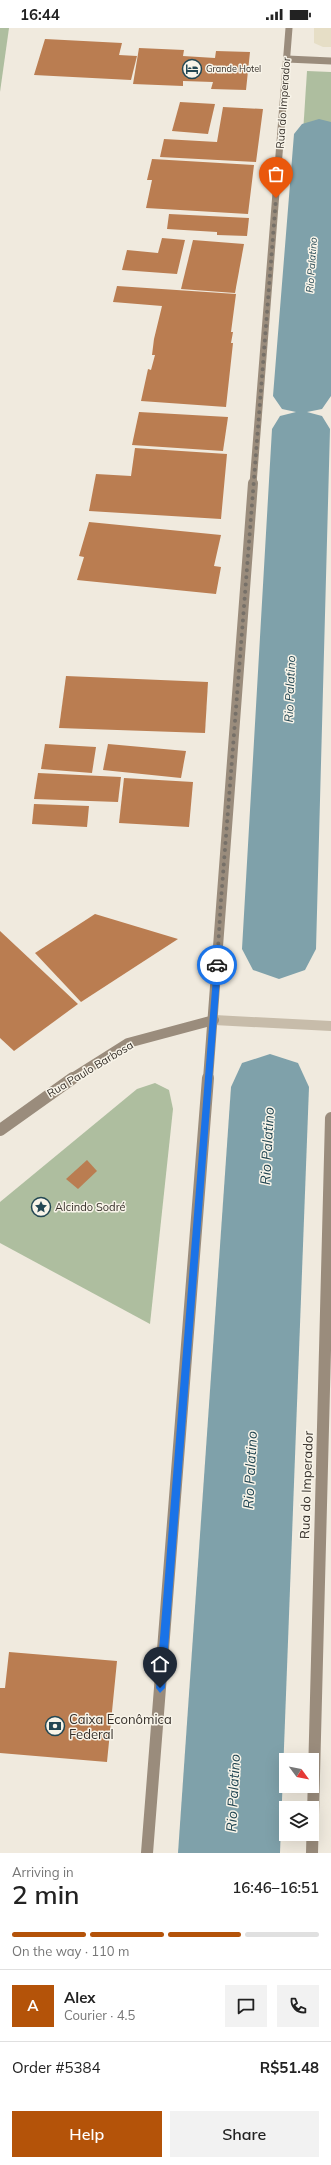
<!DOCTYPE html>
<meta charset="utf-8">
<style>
:root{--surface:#fff;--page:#f2f2f2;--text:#222;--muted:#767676;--line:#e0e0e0;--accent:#b45309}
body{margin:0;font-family:Mulish,sans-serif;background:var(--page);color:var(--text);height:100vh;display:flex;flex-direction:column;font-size:15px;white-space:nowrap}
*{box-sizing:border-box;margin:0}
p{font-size:13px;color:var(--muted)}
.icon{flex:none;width:22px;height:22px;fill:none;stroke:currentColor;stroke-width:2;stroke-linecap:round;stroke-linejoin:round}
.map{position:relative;height:1825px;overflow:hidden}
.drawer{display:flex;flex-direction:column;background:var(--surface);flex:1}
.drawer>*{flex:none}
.needle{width:26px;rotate:122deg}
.fabs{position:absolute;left:279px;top:1725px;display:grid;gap:8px}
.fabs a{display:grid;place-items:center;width:40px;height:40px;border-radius:0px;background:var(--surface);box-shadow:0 4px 16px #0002;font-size:20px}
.pin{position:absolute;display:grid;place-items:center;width:34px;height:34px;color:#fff;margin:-41px -17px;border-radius:50% 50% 50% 0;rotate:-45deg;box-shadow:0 0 4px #0007}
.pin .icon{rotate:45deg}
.courier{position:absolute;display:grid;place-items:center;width:40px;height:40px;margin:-20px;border:3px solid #1a73e8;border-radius:50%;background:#fff;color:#222;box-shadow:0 1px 5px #0007}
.overview em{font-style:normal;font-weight:600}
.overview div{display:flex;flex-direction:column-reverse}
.overview{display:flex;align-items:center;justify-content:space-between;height:68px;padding:0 12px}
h1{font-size:26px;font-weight:600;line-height:30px}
.bar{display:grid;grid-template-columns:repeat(4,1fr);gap:6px 4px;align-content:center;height:48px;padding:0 12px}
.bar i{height:5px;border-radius:3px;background:var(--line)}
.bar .on{background:var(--accent)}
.bar p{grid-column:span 4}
.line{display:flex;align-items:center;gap:10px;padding:0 12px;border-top:1px solid var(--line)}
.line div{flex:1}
.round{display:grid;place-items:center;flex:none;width:42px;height:42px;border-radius:0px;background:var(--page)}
.action{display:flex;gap:8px;margin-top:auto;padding:8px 12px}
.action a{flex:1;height:46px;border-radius:0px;background:var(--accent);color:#fff;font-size:16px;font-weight:600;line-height:46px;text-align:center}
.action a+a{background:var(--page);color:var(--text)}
.status{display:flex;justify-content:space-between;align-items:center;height:28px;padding:0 20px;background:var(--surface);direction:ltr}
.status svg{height:11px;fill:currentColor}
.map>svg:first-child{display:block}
.green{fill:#aebe9f}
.plaza{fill:#e6dec6}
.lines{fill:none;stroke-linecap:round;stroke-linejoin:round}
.river{fill:#7fa1aa;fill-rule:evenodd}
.building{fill:#ba7d51}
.tertiary{stroke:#c7bcaa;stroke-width:10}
.secondary-far2{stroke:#9a8c7c;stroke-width:7}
.secondary-far1{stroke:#9a8c7c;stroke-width:10}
.secondary{stroke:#9a8c7c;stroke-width:12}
.route{fill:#1a73e8}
.done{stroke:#767068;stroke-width:4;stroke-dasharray:0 7.2}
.labels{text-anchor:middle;stroke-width:3;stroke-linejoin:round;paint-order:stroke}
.far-poi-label{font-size:9px;fill:#352f29;stroke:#f8f4e9;text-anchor:start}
.far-water-label{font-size:10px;font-style:italic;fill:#234753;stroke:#f8f4e9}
.street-label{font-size:11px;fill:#352f29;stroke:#f8f4e9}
.poi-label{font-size:11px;fill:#352f29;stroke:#f8f4e9;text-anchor:start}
.water-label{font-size:12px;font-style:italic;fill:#234753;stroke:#f8f4e9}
.near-street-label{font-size:13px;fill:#352f29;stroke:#f8f4e9}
.near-poi-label{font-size:13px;fill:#352f29;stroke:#f8f4e9;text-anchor:start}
.near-water-label{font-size:14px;font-style:italic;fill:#234753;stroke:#f8f4e9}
</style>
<div class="status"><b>16:44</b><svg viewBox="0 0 49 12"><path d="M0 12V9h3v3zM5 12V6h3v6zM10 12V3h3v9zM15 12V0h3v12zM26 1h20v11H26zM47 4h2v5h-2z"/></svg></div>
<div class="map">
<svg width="331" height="1825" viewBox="0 0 331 1825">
<rect width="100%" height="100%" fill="#f0eade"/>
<g class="green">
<polygon points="0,0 9,0 0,64"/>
<polygon points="307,43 331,44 331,106 303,105"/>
<polygon points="155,1055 169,1062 173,1081 150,1296 0,1215 0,1174 137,1061"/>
</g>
<polygon class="plaza" points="314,0 331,0 331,19 323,19 314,15"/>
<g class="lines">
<g class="river">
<polygon points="319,91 331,94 331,368 322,381 307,384 322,388 330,401 316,921 305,942 279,951 253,942 242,921 272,401 280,388 296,384 282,381 273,368 294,106 302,96"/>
<polygon points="270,1026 298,1035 309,1059 280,1825 178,1825 231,1059 242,1035"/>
</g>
</g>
<g class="building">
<polygon points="45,11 122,15 119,27 137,28 131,52 34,47"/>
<polygon points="139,20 184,22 183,28 215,30 216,23 250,24 246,62 211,61 213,54 183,53 183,58 133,56"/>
<polygon points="180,74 215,76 208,106 172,103"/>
<polygon points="223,79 263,81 256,134 160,129 164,111 217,114"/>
<polygon points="152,131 254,137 248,186 146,180 152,152 147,152"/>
<polygon points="169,186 249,190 247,208 217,207 217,204 167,201"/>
<polygon points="162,210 185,212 177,246 122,242 127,222 158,225"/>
<polygon points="193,212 244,216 235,265 181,261"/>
<polygon points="117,258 236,266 231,304 233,304 231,315 233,315 226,379 141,373 148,341 151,342 155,327 152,327 154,311 162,278 113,274"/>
<polygon points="139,384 228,389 223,423 132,417"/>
<polygon points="135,420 227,426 221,491 89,483 96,446 131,448"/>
<polygon points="89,494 221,507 214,538 221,539 216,566 77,552 84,529 79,528"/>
<polygon points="66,648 208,654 205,705 59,700"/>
<polygon points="45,716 96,719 92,745 41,741"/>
<polygon points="108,716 186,723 181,750 103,742"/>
<polygon points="38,745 121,749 118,774 34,771"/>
<polygon points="124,750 193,754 189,799 119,795"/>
<polygon points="34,776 89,778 87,799 32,796"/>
<polygon points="95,886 178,911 81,974 35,925"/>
<polygon points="0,903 78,976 14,1023 0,1010"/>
<polygon points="87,1132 97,1143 78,1161 66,1151"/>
<polygon points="9,1624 117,1633 107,1734 0,1725 0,1660 5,1660"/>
</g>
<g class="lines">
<polyline class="tertiary" points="214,992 331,998"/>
<g class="secondary-far2">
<polyline points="287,31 331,33"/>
<polyline points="253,456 289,0"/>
</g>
<g class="secondary-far1">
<polyline points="71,1051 128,1015 214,992"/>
<polyline points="208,1051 253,455"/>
</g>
<g class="secondary">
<polyline points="0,1102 73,1050"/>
<polyline points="147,1825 208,1050"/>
<polyline points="312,1825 331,1090"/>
</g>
</g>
<polygon class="route" points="217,934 221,937 165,1660 160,1665 156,1660 214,937"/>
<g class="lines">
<polyline class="done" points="217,937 221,872 276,170"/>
</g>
<defs>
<g id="hotel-ring" transform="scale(1)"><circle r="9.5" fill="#f8f4e9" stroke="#234753" stroke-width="1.5"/><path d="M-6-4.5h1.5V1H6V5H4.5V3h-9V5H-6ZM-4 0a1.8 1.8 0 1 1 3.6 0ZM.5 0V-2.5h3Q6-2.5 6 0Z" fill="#234753"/></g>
<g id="sight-ring" transform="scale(1)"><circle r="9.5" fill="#f8f4e9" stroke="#234753" stroke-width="1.5"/><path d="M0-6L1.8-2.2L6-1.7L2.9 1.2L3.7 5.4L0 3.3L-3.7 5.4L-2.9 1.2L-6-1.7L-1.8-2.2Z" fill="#234753"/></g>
<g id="bank-ring" transform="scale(1)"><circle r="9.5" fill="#f8f4e9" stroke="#234753" stroke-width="1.5"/><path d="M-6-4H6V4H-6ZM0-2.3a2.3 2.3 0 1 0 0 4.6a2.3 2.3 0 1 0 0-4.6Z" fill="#234753"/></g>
</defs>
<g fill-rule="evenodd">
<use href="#hotel-ring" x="192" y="41"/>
<use href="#sight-ring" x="41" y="1179"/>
<use href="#bank-ring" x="55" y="1698"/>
</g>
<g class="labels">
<g class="far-poi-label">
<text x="206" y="44">Grande Hotel</text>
</g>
<g class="far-water-label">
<text transform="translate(311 237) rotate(-86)" y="4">Rio Palatino</text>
</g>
<g class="street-label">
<text transform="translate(283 75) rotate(-86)" y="4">Rua do Imperador</text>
<text transform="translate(90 1041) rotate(-31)" y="4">Rua Paulo Barbosa</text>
</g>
<g class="poi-label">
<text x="55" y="1183">Alcindo Sodré</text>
</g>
<g class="water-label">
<text transform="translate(290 661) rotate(-88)" y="4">Rio Palatino</text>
</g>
<g class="near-street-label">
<text transform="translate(306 1457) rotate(-88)" y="5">Rua do Imperador</text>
</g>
<g class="near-poi-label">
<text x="69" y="1696">Caixa Econômica<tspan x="69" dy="15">Federal</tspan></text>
</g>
<g class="near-water-label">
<text transform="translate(267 1118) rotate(-87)" y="5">Rio Palatino</text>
<text transform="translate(250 1442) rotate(-87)" y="5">Rio Palatino</text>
<text transform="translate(233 1765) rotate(-87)" y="5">Rio Palatino</text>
</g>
</g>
</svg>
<div class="fabs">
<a><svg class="needle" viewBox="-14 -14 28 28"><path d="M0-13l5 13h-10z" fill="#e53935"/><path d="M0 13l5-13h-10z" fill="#767676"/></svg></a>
<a><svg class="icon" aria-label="layers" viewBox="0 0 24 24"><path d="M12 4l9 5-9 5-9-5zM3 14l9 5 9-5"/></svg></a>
</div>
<div class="pin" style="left:276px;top:170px;background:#ea580c"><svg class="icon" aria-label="bag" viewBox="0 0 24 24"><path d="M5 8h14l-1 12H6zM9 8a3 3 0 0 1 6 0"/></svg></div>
<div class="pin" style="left:160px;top:1660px;background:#1f2937"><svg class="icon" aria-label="home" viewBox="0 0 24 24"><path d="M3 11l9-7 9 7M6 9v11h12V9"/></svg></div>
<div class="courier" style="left:217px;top:937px"><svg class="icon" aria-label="car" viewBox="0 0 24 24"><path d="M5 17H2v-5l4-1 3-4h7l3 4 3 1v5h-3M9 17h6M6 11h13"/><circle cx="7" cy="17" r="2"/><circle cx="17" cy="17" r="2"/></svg></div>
</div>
<section class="drawer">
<div class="overview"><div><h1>2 min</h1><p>Arriving in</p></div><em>16:46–16:51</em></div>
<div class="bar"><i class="on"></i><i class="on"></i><i class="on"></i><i></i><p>On the way · 110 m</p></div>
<div class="line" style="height:72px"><b class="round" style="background:var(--accent);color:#fff">A</b><div><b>Alex</b><p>Courier · 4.5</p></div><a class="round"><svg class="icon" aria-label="chat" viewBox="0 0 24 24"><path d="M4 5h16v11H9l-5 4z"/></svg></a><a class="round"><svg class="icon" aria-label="phone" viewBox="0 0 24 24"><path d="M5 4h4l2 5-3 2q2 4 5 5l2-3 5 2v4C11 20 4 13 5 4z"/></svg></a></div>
<div class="line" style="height:52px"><div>Order #5384</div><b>R$51.48</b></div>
<div class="action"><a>Help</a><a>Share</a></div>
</section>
